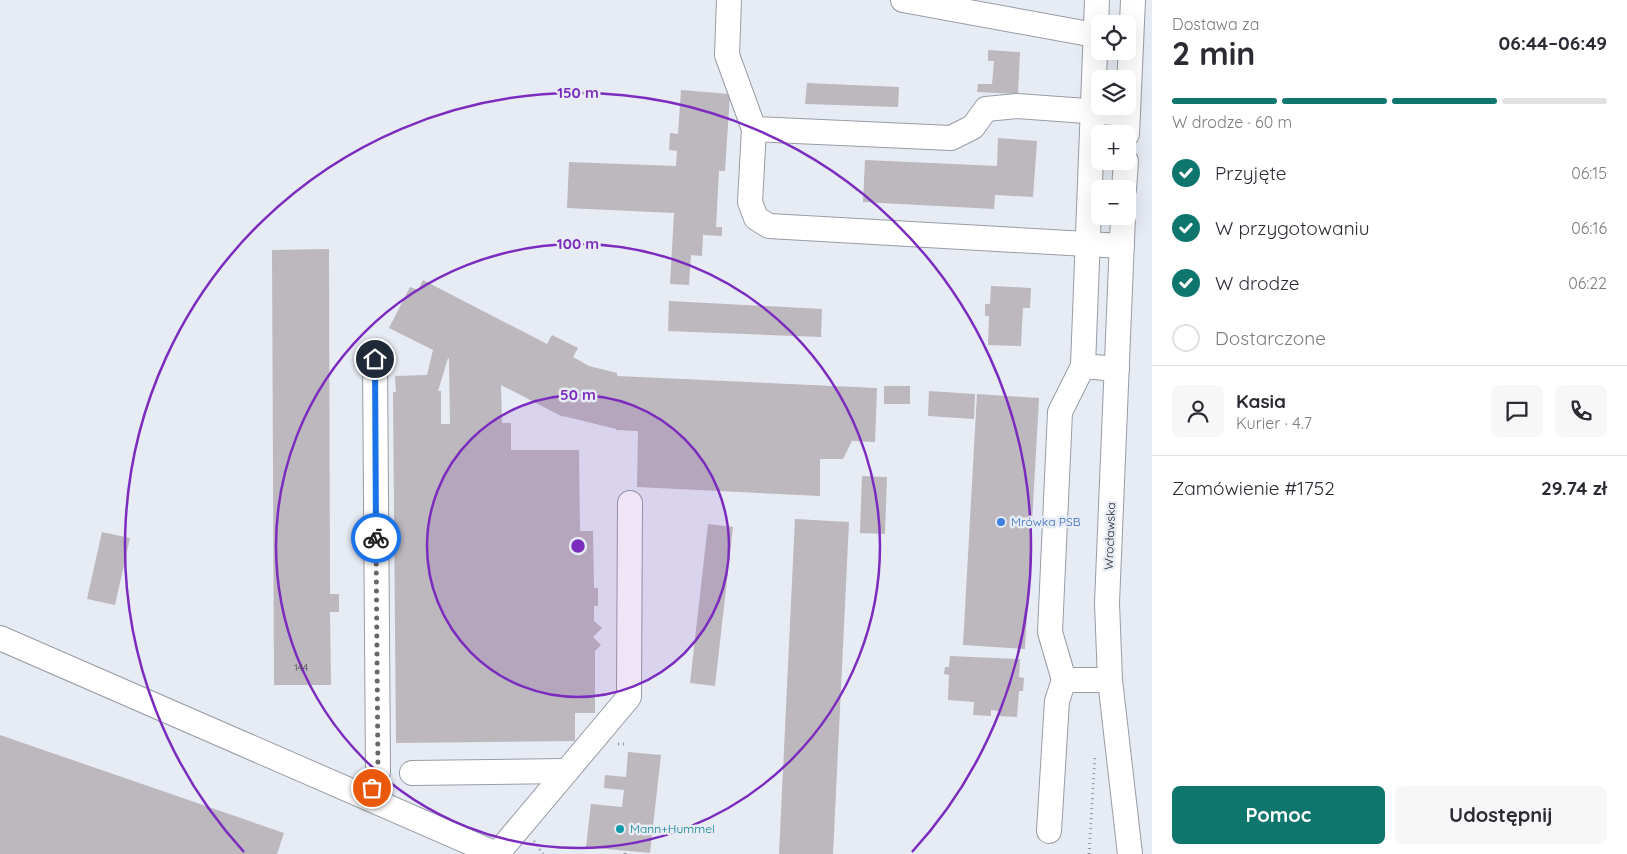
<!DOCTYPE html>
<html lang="pl">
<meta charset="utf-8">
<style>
:root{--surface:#fff;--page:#f7f7f7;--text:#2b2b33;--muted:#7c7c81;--line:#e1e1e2;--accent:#0f766e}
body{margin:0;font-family:Quicksand,sans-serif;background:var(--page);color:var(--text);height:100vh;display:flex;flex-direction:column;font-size:19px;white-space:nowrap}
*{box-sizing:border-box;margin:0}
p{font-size:16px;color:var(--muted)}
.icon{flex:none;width:28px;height:28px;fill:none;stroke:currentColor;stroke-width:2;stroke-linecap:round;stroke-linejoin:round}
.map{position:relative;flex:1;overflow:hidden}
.sheet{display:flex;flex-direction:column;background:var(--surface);width:475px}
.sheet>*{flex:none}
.buttons{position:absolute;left:1091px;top:15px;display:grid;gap:10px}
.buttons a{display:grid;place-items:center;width:45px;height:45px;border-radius:8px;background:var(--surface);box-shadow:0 5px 20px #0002;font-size:25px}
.pin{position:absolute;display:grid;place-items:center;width:42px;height:42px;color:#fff;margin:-21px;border:2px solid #fff;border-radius:50%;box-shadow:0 1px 5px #0007}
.courier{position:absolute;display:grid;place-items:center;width:50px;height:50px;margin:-25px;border:4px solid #1a73e8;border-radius:50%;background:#fff;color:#222;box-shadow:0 1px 6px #0007}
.summary em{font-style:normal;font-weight:700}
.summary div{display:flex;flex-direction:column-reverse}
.summary{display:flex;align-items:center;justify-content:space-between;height:85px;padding:0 20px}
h1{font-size:32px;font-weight:700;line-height:38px}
.bar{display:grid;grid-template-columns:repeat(4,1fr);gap:8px 5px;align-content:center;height:60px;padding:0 20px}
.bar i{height:6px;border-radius:4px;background:var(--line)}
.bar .active{background:var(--accent)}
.bar p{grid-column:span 4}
.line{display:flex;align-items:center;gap:12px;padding:0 20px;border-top:1px solid var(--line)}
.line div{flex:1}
.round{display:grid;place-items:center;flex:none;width:52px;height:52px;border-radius:8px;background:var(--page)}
ol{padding:0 20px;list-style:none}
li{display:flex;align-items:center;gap:15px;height:55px}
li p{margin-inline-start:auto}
li .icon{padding:5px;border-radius:50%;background:var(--accent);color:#fff;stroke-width:4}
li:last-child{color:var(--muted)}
li i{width:28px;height:28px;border:2px solid var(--line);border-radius:50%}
.action{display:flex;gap:10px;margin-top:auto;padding:10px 20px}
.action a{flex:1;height:58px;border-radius:8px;background:var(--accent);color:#fff;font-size:20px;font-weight:700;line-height:58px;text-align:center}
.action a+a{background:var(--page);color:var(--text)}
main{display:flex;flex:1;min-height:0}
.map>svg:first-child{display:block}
.building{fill:#bdb7be;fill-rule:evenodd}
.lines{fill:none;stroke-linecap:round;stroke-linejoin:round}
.minor-casing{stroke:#989ca4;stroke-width:26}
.path{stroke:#94979d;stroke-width:3;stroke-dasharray:1 4;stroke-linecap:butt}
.minor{stroke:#fff;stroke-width:24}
.done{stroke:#65686d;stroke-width:5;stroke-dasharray:0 9}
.route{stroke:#1a73e8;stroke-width:6}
.ring{fill:none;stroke:#7b2cbf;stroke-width:2.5}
.shop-dot{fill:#3f7fe0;stroke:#e7ebf4;stroke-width:2}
.culture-dot{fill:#0f9aa8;stroke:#e7ebf4;stroke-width:2}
.labels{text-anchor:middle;stroke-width:5;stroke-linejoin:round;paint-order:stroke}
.number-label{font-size:10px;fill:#46464a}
.shop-label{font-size:12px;fill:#366cbe;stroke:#e7ebf4;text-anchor:start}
.street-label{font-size:12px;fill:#1f2124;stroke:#e7ebf4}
.culture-label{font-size:12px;fill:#0d838f;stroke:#e7ebf4;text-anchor:start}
.centre{fill:#7b2cbf;stroke:#e7ebf4;stroke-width:2.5}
.ring-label{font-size:15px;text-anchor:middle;font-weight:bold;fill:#7b2cbf;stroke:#e7ebf4;stroke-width:5;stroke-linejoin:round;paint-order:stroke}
</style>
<main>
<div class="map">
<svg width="1152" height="854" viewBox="0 0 1152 854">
<rect width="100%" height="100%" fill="#e7ebf4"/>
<g class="building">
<polygon points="988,50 1020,52 1018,94 977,92 978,84 992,84 994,61 988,61"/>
<polygon points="807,83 899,87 898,107 805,104"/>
<polygon points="681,90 730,94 725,171 719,171 716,227 722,227 722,236 703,235 702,256 691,255 689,285 670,284 674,213 567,208 569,162 676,166 677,151 669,150 670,133 678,134"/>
<polygon points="998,138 1037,141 1033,197 995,195 994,209 863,202 865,160 997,166"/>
<polygon points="329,249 330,594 339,594 339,612 330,612 331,685 274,685 272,250"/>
<path d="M423,280l124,64 5,-9 26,13 -5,9 16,9 28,7v3l260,12 -2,54 -23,-1 -9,18h-23v37l-183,-9 1,-56 -22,-1v-1l-53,-13v1l-62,-32 1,38h9v27h68l1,81h13l1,57h4v18h-4v15l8,7 -9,9 8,8 -6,6v62h-20v28l-179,2 -3,-351h3l-1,-16 32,-1 6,-25 -44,-22 21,-41 8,3zM448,358l1,1 1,65h-9v-33h-3z"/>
<polygon points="991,286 1031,288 1030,308 1023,308 1021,346 988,345 989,316 985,316 985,304 990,304"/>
<polygon points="669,301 822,309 821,337 668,331"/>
<rect x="884" y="386" width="26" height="18"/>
<polygon points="929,391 975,394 974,419 928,416"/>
<polygon points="977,394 1039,398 1025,649 963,645"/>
<polygon points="862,476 887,477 885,534 860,533"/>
<polygon points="795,519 849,522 833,854 779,854"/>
<polygon points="708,524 733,527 715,686 690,683"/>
<polygon points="102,532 130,538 115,605 87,599"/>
<polygon points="950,656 1020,659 1019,677 1024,678 1023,691 1019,691 1017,717 999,716 999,711 991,710 991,716 973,715 974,702 948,700 949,675 944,674 945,667 949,667"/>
<polygon points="0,735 284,833 277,854 0,854"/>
<polygon points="628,752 661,755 650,853 586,847 591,804 622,807 624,790 604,788 605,775 626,777"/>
</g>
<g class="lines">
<g class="minor-casing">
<g id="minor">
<polyline points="729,0 727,55 754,129 951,138 973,127 986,109 1017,106 1128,114"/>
<polyline points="903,0 1100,36"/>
<polyline points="1097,0 1083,366 1117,369"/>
<polyline points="754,129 750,202 756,218 769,226 1122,246"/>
<polyline points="1127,134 1133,0"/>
<polyline points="1124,189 1126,161"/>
<polyline points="1123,216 1107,603 1110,680 1130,854"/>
<polyline points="1083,366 1060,412 1050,632 1064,680 1110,680"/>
<polyline points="0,638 496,854"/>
<polyline points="412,773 567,771"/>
<polyline points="368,798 378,772 375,359"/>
<polyline points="1049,831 1057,701 1064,680"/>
<polyline points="497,854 629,697 630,503"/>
</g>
</g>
<g class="path">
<polyline points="618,744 627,744"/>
<polyline points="534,841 543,854"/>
<polyline points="625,854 625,851"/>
<polyline points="1089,854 1095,755"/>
</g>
<use href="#minor" class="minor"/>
</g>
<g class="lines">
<polyline class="done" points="372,788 378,772 376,538"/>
<polyline class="route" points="375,359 376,538"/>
</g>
<circle cx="578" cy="546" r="151" fill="#7b2cbf" fill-opacity=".12"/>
<g class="ring">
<circle cx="578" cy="546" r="151"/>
<circle cx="578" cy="546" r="302"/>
<path d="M244 852A453 453 0 1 1 912 852"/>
</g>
<circle class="shop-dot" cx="1001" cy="522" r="5"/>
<circle class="culture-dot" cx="620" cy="829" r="5"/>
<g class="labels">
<g class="number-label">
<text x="301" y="671">144</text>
</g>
<g class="shop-label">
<text x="1011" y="526">Mrówka PSB</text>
</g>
<g class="street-label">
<text transform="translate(1110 536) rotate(-88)" y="4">Wrocławska</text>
</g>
<g class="culture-label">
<text x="630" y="833">Mann+Hummel</text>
</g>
</g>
<circle cx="578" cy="546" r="8" class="centre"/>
<g class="ring-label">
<text x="578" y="98">150 m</text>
<text x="578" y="249">100 m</text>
<text x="578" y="400">50 m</text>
</g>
</svg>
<div class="buttons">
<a><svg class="icon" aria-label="locate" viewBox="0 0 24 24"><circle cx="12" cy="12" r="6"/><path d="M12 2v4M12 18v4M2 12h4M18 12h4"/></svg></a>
<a><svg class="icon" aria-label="layers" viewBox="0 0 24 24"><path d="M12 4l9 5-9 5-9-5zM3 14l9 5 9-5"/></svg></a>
<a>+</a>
<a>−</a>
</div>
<div class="pin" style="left:372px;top:788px;background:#ea580c"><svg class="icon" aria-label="bag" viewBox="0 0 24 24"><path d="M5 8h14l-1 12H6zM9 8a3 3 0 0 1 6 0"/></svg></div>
<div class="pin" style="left:375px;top:359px;background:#1f2937"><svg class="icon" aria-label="home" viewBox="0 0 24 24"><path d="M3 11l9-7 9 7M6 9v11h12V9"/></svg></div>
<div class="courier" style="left:376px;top:538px"><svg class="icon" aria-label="bike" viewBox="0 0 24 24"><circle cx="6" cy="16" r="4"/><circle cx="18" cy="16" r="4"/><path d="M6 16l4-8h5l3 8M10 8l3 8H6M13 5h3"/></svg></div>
</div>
<section class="sheet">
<div class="summary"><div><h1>2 min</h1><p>Dostawa za</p></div><em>06:44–06:49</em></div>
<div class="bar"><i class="active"></i><i class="active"></i><i class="active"></i><i></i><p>W drodze · 60 m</p></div>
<ol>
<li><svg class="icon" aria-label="check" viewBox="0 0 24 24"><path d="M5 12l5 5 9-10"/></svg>Przyjęte<p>06:15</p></li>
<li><svg class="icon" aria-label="check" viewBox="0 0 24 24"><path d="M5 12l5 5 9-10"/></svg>W przygotowaniu<p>06:16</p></li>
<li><svg class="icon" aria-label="check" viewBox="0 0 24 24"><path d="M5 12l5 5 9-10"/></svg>W drodze<p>06:22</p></li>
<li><i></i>Dostarczone</li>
</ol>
<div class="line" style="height:90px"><a class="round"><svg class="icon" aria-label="person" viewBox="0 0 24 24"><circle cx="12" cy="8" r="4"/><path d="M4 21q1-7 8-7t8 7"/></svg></a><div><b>Kasia</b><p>Kurier · 4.7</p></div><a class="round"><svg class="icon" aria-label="chat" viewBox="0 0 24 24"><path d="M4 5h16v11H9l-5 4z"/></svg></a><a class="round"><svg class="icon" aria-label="phone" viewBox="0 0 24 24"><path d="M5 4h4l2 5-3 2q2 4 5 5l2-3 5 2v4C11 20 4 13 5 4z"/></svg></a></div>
<div class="line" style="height:65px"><div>Zamówienie #1752</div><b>29.74 zł</b></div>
<div class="action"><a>Pomoc</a><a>Udostępnij</a></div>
</section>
</main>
